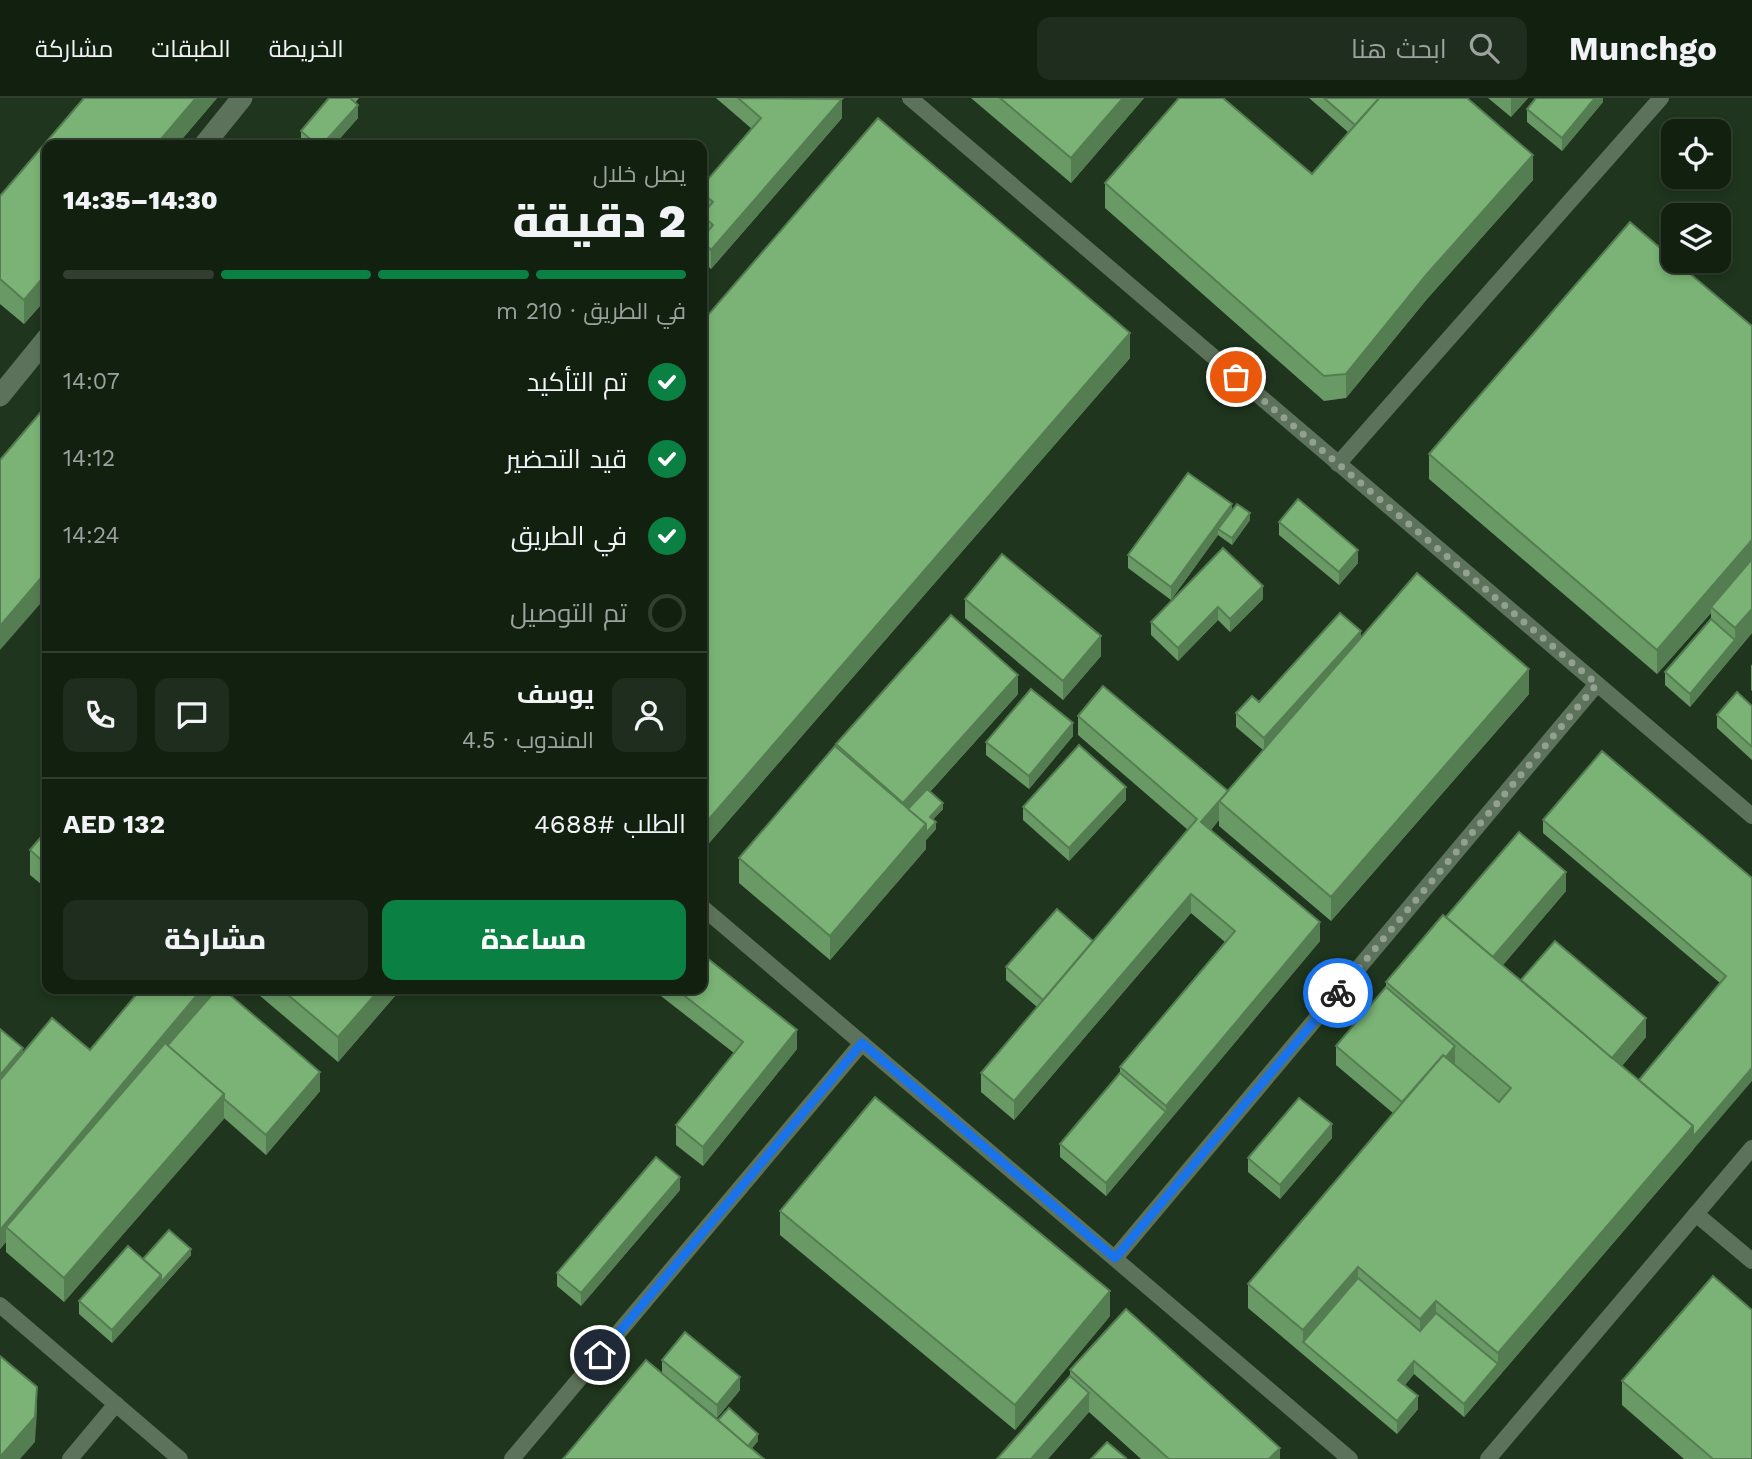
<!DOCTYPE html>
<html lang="ar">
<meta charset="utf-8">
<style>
:root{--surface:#122010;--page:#1f2d1e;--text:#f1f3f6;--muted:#9ca39f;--line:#313e30;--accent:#0b8043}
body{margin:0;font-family:"Work Sans",Cairo,sans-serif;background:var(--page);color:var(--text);direction:rtl;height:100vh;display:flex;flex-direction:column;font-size:26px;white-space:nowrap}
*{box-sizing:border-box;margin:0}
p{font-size:23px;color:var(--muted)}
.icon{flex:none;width:38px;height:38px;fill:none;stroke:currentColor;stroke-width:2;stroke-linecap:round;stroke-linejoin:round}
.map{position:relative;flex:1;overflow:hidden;direction:ltr}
.details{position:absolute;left:42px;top:42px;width:665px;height:854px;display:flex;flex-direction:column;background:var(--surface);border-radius:14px;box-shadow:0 4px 10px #0003,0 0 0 2px var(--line);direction:rtl}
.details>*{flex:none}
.buttons{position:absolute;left:1661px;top:21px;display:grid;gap:14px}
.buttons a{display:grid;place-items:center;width:70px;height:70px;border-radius:14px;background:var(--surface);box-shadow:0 4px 10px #0003,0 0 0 2px var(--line);font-size:35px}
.pin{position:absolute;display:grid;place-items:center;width:60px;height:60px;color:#fff;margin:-30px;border:4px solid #fff;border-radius:50%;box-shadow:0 2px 7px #0007}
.courier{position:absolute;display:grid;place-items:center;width:70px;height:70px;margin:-35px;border:5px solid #1a73e8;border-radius:50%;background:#fff;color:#222;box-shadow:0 2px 9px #0007}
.headline em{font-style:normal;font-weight:800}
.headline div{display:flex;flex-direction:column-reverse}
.headline{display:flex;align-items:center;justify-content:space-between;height:119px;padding:0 21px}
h1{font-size:46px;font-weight:800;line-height:52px}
.bar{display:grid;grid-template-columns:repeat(4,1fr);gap:10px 7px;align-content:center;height:84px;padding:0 21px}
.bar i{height:9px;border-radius:5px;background:var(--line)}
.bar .selected{background:var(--accent)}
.bar p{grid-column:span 4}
.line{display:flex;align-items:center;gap:18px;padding:0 21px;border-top:2px solid var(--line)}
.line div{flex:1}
.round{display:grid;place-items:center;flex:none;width:74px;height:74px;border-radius:14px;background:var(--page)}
ol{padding:0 21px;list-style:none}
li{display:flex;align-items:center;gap:21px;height:77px}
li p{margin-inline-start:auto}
li .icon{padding:7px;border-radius:50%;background:var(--accent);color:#fff;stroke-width:4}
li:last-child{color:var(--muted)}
li i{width:38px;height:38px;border:4px solid var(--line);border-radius:50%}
.primary-button{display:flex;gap:14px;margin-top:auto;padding:14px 21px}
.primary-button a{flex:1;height:80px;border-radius:14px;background:var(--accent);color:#fff;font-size:28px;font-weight:800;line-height:80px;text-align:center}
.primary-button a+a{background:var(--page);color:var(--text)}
header{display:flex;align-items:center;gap:42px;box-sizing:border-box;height:98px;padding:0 35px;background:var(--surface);border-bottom:2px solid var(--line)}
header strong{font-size:33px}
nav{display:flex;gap:38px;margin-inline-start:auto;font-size:24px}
.search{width:490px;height:63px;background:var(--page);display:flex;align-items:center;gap:18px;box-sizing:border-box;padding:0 24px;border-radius:14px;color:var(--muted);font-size:26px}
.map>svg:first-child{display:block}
.built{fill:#1f351d;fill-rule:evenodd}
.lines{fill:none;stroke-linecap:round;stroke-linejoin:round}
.lane{stroke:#5d725b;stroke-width:16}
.street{stroke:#5d725b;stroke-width:21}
.wall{fill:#699a65}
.shaded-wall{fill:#557d52}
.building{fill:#7ab375;stroke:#557d52;stroke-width:2}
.done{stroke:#92a090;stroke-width:7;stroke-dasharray:0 12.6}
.route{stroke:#1a73e8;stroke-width:9}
</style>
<header>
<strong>Munchgo</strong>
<div class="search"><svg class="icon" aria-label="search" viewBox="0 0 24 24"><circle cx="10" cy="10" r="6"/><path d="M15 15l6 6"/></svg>ابحث هنا</div>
<nav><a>الخريطة</a><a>الطبقات</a><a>مشاركة</a></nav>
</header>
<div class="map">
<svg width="1752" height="1361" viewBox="0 0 1752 1361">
<rect width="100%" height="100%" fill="#182a16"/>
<path class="built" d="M0,0h1752v1361h-1752zM1673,33h45v46h-45zM47,47h655v844h-655zM1673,117h45v46h-45z"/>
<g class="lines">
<g class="lane">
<polyline points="910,0 1752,718"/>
<polyline points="1338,366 1661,0"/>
<polyline points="702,809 1350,1361"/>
<polyline points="1696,1116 1752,1163"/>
<polyline points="1115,1160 1597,586"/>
<polyline points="0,1207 180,1361"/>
<polyline points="70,1361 116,1306"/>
<polyline points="512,1361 862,945"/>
<polyline points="1488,1361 1752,1050"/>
</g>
<g class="street">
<polyline points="204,47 242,0"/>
<polyline points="0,298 47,240"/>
</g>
</g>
<g class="wall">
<polygon points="84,0 217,0 177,47 47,47 47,200 24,226 0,206 0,98"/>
<polygon points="329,0 359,0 355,5 358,20 334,47 302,47 301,46 301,33"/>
<polygon points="716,0 841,0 842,20 711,171 702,162 702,140 704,138 702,136 702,116 703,115 702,114 702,88 752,31"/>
<polygon points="971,0 1144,0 1071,85"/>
<polygon points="1309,0 1467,0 1533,82 1427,201 1346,300 1324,303 1105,110 1105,85 1312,76 1348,34"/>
<polygon points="1488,0 1528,0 1511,19"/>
<polygon points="1603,0 1603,4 1562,53 1527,24 1527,11"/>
<polygon points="1630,124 1752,535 1690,609 1665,587 1665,574 1711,521 1711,515 1657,576 1429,381 1429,356"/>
<polygon points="702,224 1130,260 703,752 702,751"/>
<polygon points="1232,413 1250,422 1232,447 1218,437 1171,502 1128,470 1128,457"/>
<polygon points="1279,424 1358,465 1339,487 1279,437"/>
<polygon points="965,501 1101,558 1063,602 965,520"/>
<polygon points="1263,501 1230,534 1218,522 1178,563 1151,537 1151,524"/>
<polygon points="1361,540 1529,596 1331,823 1219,728 1219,722 1211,732 1320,843 1106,1098 1060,1059 1060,1046 1120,976 1120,969 1225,844 1191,815 1014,1022 981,994 981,975 1037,909 1006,882 1006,869 1093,843 1188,732 1078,637 1078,618 1228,693 1263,652 1236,629 1236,615 1259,604"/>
<polygon points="1752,566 1752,593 1751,592 1751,568"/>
<polygon points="1018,596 930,694 943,711 933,721 936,731 926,742 926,751 830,862 739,785 739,760 836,649 836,646"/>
<polygon points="1752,608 1752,662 1717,630 1717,617"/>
<polygon points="1073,638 1029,691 986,657 986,644"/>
<polygon points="1126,702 1069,763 1023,722 1023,709"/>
<polygon points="1543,722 1752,780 1693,1052 1464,1319 1414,1276 1405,1287 1418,1311 1397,1336 1248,1210 1248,1186 1393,1015 1336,967 1336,948 1386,889 1386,884 1446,819 1566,793 1503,867 1521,882 1646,939 1622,968 1639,982 1720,885 1543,735"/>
<polygon points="47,732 47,791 30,777 30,752"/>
<polygon points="141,891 223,891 320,993 266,1057 224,1020 64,1204 6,1154 6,1144 0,1151 0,931 23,955 90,952"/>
<polygon points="252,891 401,891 338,964"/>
<polygon points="652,891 702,891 797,951 703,1068 676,1047 676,1027 734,955"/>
<polygon points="1332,1040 1280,1101 1248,1074 1248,1060"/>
<polygon points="680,1092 581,1208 557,1188 557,1175"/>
<polygon points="780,1113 1110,1218 1015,1332 780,1137"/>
<polygon points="191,1157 112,1245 79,1216 79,1203 143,1161"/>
<polygon points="662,1262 740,1292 717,1320 665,1277 718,1322 758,1343 752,1350 662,1275"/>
<polygon points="1070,1272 1280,1361 1141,1361 1089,1314 1048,1361 1070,1278"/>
<polygon points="1622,1283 1752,1361 1684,1361 1622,1307"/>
</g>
<g class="shaded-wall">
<polygon points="196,0 217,0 177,47 156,47"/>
<polygon points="1123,0 1144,0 1071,85 1071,60"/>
<polygon points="1511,0 1528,0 1511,19"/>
<polygon points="1595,0 1603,0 1603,4 1562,53 1562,40"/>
<polygon points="842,1 842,20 711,171 711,152"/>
<polygon points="358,7 358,20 334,47 322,47"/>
<polygon points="1533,57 1533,82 1427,201 1346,300 1346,276 1427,176"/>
<polygon points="47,175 47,200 24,226 24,202"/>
<polygon points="1130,235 1130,260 703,752 703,728"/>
<polygon points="1232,406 1232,419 1218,431 1218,437 1171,502 1171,489"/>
<polygon points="1250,415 1250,422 1232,447 1232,440"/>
<polygon points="1752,442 1752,467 1711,509 1711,515 1657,576 1657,552"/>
<polygon points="1358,452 1358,465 1339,487 1339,474"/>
<polygon points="47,473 47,498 0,552 0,528"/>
<polygon points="1263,488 1263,501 1230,534 1230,521"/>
<polygon points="1218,509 1218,522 1178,563 1178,550"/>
<polygon points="1752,511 1752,535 1690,609 1690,596 1735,542 1735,530"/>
<polygon points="1361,533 1361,546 1264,653 1264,640"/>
<polygon points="1101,538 1101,558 1063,602 1063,583"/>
<polygon points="1529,571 1529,596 1331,823 1331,799"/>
<polygon points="1018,577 1018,596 906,720 903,717 903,705"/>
<polygon points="1073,625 1073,638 1029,691 1029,678"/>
<polygon points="1126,689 1126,702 1069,763 1069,750"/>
<polygon points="1219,703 1219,722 1201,743 1201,724"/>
<polygon points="943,705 943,711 930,725 930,719"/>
<polygon points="936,724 936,731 926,742 926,751 830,862 830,838 926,726"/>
<polygon points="1566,774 1566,793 1491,881 1491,862"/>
<polygon points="1191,796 1191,815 1014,1022 1014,1003"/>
<polygon points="1320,824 1320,843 1166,1027 1166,1008"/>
<polygon points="197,891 218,891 6,1129 6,1144 0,1151 0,1132 197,897"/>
<polygon points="380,891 401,891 338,964 338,939"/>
<polygon points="1646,920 1646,939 1610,982 1610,963"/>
<polygon points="797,932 797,951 703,1068 703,1049"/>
<polygon points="1455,948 1455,967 1405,1026 1405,1007"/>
<polygon points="23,950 23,974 0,1002 0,977"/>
<polygon points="1752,970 1752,983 1464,1319 1464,1306 1498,1266 1498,1255 1693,1028"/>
<polygon points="320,974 320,993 266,1057 266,1037"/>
<polygon points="224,996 224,1021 64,1204 64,1180"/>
<polygon points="1166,1014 1166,1027 1106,1098 1106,1085"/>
<polygon points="1332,1026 1332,1040 1280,1101 1280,1087"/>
<polygon points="680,1079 680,1092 581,1208 581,1195"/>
<polygon points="191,1151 191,1157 112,1245 112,1232 161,1177"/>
<polygon points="1358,1169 1358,1193 1303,1244 1303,1232"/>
<polygon points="1110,1193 1110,1218 1015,1332 1015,1307"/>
<polygon points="1436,1203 1436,1228 1420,1246 1420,1221"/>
<polygon points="1414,1263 1414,1276 1398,1295 1398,1282"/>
<polygon points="740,1279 740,1292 717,1320 717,1307"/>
<polygon points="37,1289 37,1313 35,1344 20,1361 0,1361 0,1359"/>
<polygon points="1089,1295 1089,1314 1048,1361 1031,1361"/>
<polygon points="1418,1298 1418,1311 1397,1336 1397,1323"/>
<polygon points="758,1336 758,1343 745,1359 745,1352"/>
<polygon points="1280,1350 1280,1361 1269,1361"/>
</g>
<g class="building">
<polygon points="84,0 196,0 156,47 47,47 47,175 24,202 0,181 0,98"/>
<polygon points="329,0 350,0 358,7 322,47 317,47 301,33"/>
<polygon points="738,0 842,1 711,152 702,143 702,140 713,127 702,117 713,104 702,95 702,88 761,20"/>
<polygon points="1000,0 1123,0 1071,60"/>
<polygon points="1179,0 1223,0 1312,76 1379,0 1467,0 1533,57 1427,176 1346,276 1324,278 1105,85"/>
<polygon points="1324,0 1379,0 1355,27"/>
<polygon points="1536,0 1595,0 1562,40 1527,11"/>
<polygon points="878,20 1130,235 703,728 702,726 702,224"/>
<polygon points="1630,124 1673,161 1673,163 1675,163 1752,228 1752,442 1657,552 1429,356"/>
<polygon points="46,308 47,308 47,473 0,528 0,362"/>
<polygon points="1188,375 1232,406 1171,489 1128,457"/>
<polygon points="1298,401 1358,452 1339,474 1279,424"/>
<polygon points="1237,406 1250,415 1232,440 1218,431"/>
<polygon points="1223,450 1263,488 1230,521 1218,509 1178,550 1151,524"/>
<polygon points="1002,456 1101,538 1063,583 965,501"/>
<polygon points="1752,461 1752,511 1735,530 1711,509"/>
<polygon points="1417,475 1529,571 1331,799 1219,703"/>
<polygon points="1340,515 1361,533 1264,640 1236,615 1252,598 1259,604"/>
<polygon points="951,517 1018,577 903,705 836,646"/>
<polygon points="1711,521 1735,542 1690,596 1665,574"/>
<polygon points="1103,588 1228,693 1201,724 1320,824 1166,1008 1120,969 1235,833 1191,796 1014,1003 981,975 1197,721 1078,618"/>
<polygon points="1031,591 1073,625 1029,678 986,644"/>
<polygon points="1737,594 1752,608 1752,649 1717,617"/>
<polygon points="1079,647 1126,689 1069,750 1023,709"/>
<polygon points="835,648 926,726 830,838 739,760"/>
<polygon points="1602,653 1752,780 1752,970 1693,1039 1693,1028 1639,982 1726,878 1543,722"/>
<polygon points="927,691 943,705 930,719 936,724 926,735 926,726 908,711"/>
<polygon points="47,732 47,767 30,752"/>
<polygon points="1519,734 1566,774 1493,859 1446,819"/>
<polygon points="1057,811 1093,843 1043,902 1006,869"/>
<polygon points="1443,817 1693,1028 1498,1255 1436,1203 1420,1221 1358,1169 1303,1232 1248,1186 1443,957 1499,1004 1511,990 1386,884"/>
<polygon points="1555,843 1646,920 1612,960 1521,882"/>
<polygon points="702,856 797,932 703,1049 676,1027 743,944 676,891 702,891"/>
<polygon points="1386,889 1455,948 1446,959 1443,957 1402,1004 1336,948"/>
<polygon points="141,891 189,891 197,897 0,1132 0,982 52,920 90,952"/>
<polygon points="217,891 223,891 320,974 266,1037 224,1001 224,996 167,948"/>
<polygon points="281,891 380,891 338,939"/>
<polygon points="0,931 23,950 0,977"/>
<polygon points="165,945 224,996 64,1180 6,1129"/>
<polygon points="1120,975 1166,1014 1106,1085 1060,1046"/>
<polygon points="875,999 1110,1193 1015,1307 780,1113"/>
<polygon points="1299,1000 1332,1026 1280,1087 1248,1060"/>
<polygon points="656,1059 680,1079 581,1195 557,1175"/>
<polygon points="169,1132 191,1151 161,1184 161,1177 143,1161"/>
<polygon points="128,1148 161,1177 112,1232 79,1203"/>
<polygon points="1713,1178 1752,1212 1752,1361 1713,1361 1622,1283"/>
<polygon points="1358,1180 1420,1233 1436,1215 1498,1266 1464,1306 1414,1263 1398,1282 1418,1298 1397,1323 1303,1244"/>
<polygon points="1126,1211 1280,1350 1269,1361 1169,1361 1070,1272"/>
<polygon points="685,1234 740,1279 717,1307 662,1262"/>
<polygon points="0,1258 37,1289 35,1319 0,1359"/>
<polygon points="646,1262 764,1361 563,1361"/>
<polygon points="1070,1278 1089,1295 1031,1361 997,1361"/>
<polygon points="729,1310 758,1336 748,1348 718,1322"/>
<polygon points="1107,1344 1126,1360 1125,1361 1091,1361"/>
</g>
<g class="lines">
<polyline class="done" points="1236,279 1597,586 1338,895"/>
<polyline class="route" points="600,1257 862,945 1115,1160 1338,895"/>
</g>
</svg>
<div class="buttons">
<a><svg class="icon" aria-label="locate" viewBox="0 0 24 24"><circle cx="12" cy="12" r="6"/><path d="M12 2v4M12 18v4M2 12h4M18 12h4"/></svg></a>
<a><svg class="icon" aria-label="layers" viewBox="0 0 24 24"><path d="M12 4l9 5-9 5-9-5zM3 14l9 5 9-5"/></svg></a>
</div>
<div class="pin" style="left:1236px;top:279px;background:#ea580c"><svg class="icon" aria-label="bag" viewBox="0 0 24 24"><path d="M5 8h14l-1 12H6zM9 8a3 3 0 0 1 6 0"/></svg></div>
<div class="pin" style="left:600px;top:1257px;background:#1f2937"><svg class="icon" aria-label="home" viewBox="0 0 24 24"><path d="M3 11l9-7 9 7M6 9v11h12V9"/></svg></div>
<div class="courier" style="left:1338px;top:895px"><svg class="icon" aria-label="bike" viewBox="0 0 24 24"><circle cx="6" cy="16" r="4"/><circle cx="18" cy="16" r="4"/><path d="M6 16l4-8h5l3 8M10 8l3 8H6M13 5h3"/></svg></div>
<section class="details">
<div class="headline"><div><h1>2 دقيقة</h1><p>يصل خلال</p></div><em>14:30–14:35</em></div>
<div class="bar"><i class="selected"></i><i class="selected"></i><i class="selected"></i><i></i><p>في الطريق · 210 m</p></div>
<ol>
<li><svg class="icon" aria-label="check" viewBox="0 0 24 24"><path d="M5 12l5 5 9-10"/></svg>تم التأكيد<p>14:07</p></li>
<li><svg class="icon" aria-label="check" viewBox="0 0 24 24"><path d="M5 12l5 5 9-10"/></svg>قيد التحضير<p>14:12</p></li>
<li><svg class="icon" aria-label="check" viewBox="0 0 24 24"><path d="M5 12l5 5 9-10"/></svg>في الطريق<p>14:24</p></li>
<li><i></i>تم التوصيل</li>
</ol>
<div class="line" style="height:126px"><a class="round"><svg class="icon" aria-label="person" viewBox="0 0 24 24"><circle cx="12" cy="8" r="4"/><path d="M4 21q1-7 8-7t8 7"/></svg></a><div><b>يوسف</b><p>المندوب · 4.5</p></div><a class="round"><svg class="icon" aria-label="chat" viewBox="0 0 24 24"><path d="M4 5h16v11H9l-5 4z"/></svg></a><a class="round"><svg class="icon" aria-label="phone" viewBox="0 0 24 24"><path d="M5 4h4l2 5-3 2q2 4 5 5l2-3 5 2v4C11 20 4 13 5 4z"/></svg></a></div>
<div class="line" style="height:91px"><div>الطلب #4688</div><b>AED 132</b></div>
<div class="primary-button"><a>مساعدة</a><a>مشاركة</a></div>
</section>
</div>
